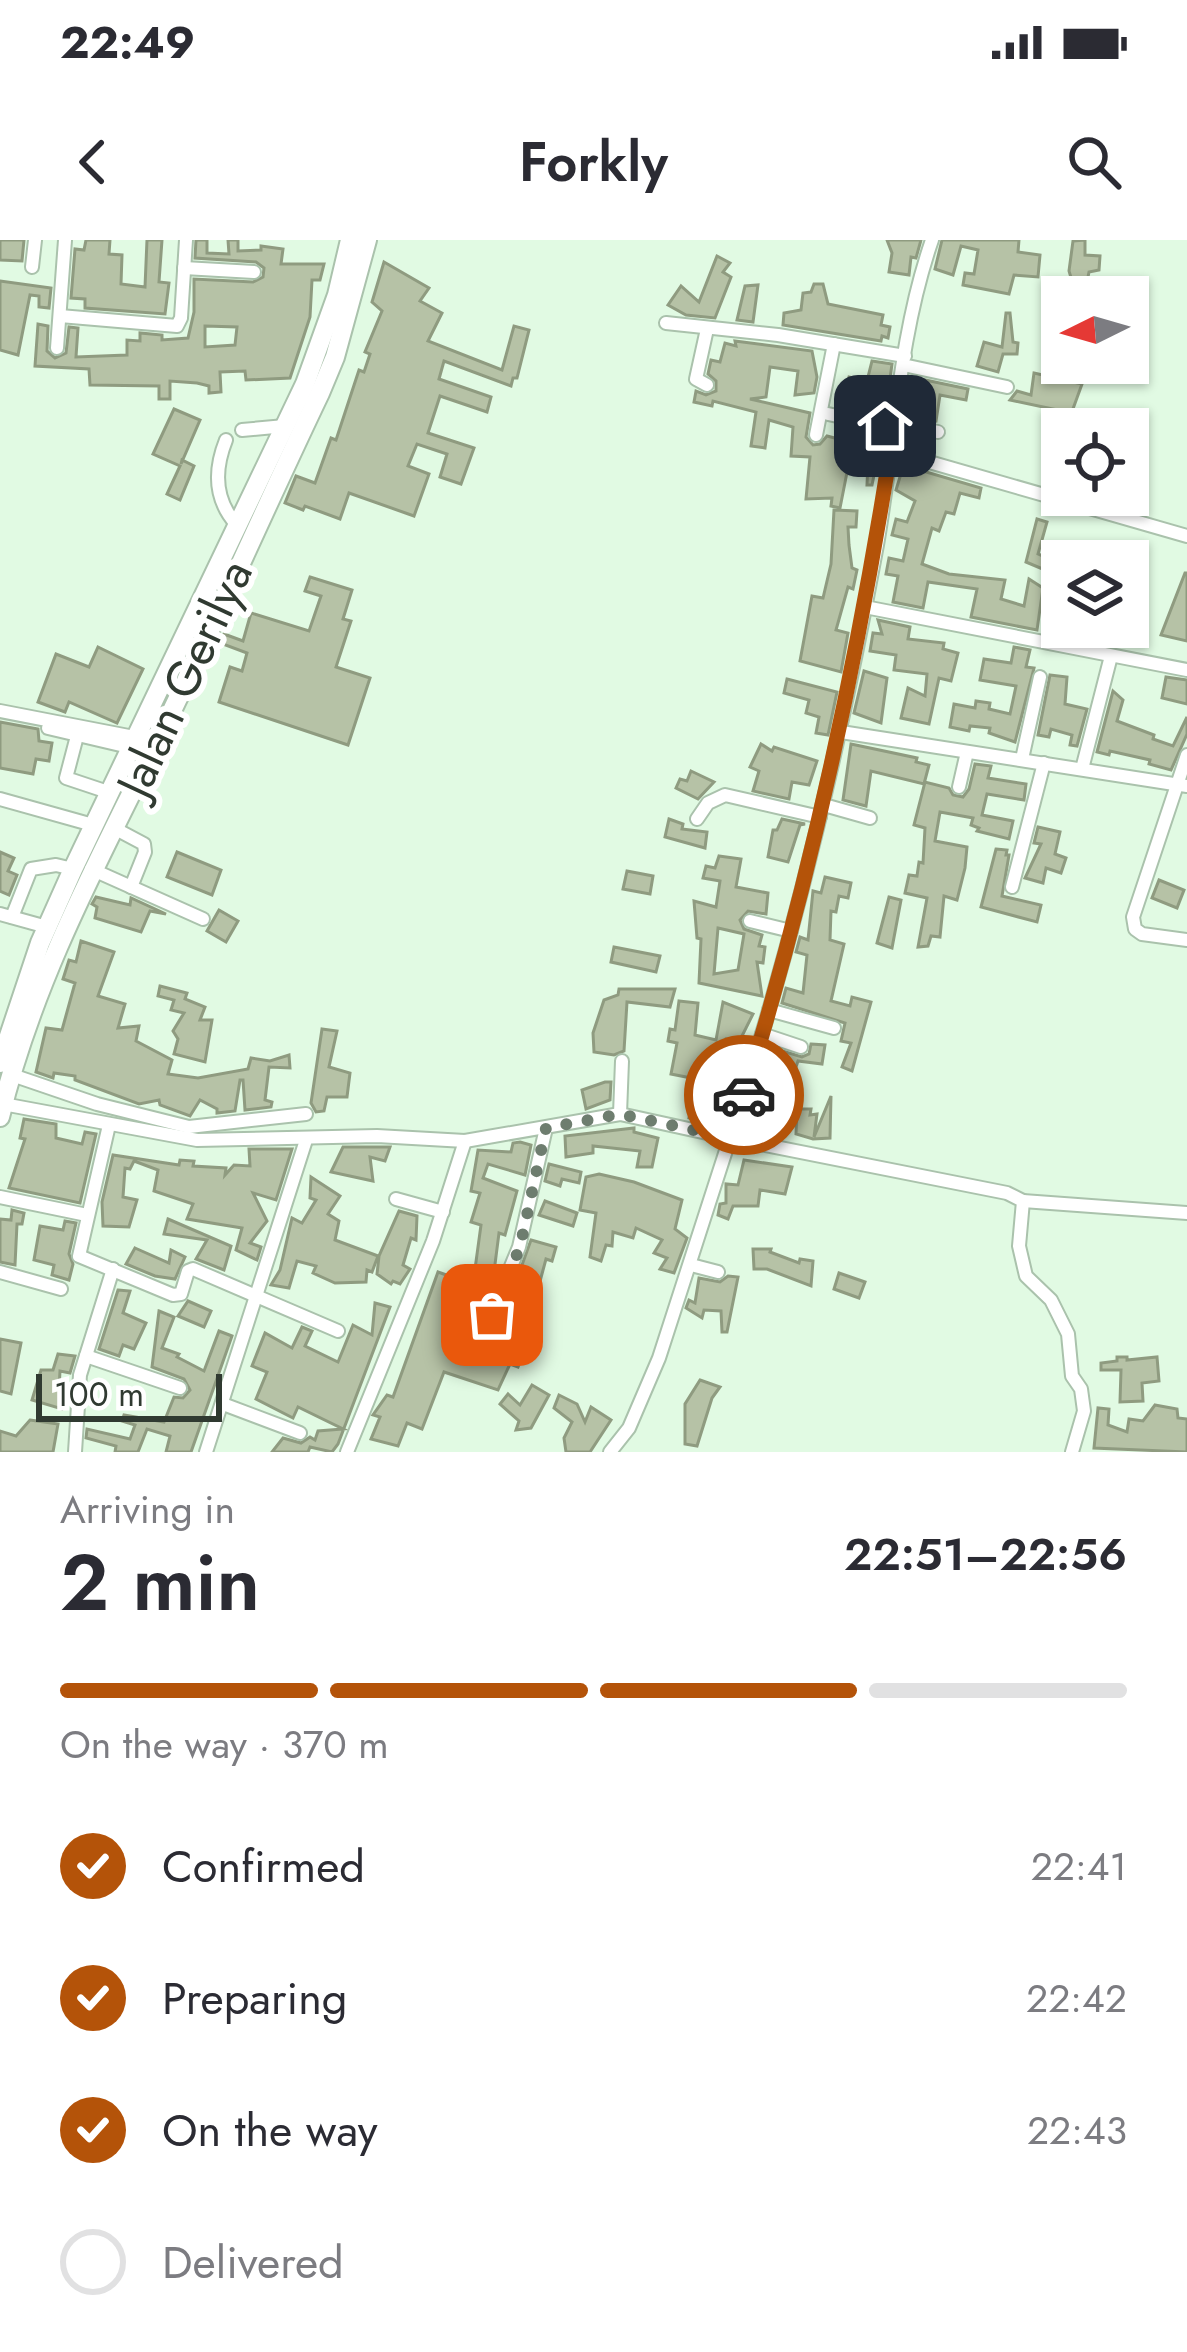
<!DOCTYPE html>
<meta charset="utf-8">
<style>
:root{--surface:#fff;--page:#f7f7f7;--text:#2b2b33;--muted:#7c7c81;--line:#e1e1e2;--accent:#b45309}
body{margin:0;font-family:Jost,sans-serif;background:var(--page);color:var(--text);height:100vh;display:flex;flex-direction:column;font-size:45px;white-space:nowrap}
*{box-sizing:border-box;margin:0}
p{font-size:39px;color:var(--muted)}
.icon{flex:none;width:66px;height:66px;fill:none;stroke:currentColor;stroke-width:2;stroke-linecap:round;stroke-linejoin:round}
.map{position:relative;height:1212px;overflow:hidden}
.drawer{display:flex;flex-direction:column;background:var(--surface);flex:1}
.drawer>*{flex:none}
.needle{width:78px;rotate:265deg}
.controls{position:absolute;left:1041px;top:36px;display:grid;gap:24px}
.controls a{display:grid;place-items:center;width:108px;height:108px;border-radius:0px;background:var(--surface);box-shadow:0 3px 9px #0004;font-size:60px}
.scale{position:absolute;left:36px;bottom:30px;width:186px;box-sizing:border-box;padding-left:12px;border:6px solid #303a31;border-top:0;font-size:33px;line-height:42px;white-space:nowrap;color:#303a31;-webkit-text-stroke:9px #fff;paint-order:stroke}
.pin{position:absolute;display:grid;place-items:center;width:102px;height:102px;color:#fff;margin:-51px;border-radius:24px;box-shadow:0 6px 18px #0006}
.courier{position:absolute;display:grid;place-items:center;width:120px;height:120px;margin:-60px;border:9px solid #b45309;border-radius:50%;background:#fff;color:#222;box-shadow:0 3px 15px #0007}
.overview em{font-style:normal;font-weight:600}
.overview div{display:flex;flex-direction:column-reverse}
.overview{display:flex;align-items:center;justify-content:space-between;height:204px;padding:0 60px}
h1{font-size:78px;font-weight:600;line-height:90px}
.bar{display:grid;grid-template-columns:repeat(4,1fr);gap:18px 12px;align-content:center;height:144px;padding:0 60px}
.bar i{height:15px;border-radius:9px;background:var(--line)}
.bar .active{background:var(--accent)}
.bar p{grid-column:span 4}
ol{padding:0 60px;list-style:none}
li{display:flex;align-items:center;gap:36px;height:132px}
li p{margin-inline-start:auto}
li .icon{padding:12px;border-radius:50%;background:var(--accent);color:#fff;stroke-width:4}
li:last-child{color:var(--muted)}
li i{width:66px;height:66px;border:6px solid var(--line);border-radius:50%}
.status{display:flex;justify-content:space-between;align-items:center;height:84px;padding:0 60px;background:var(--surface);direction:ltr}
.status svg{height:33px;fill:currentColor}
header{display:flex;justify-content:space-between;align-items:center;height:156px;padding:0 60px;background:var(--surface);font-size:54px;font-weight:600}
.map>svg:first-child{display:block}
.building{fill:#b6c2a6;stroke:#8f9b80;stroke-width:3;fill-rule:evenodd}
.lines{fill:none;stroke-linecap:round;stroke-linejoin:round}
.minor-casing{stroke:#aac2ac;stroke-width:16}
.highway-casing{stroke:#aac2ac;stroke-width:22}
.minor{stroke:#fff;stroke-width:12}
.highway{stroke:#fff;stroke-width:18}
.done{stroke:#6e7d6f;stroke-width:12;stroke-dasharray:0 21.6}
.route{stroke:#b45309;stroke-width:15}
.labels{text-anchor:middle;stroke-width:12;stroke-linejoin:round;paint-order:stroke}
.street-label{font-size:48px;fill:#303a31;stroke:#fff}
</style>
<div class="status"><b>22:49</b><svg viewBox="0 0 49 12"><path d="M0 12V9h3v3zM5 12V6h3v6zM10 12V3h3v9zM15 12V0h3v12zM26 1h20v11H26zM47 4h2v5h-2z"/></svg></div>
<header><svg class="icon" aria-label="back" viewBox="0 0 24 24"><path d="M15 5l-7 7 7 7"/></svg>Forkly<svg class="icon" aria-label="search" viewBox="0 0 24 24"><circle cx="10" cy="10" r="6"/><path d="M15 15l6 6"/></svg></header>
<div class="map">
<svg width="1187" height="1212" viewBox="0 0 1187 1212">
<rect width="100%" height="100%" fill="#e1fae3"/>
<g class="building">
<polygon points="0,0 24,0 22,21 0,20"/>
<polygon points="86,0 110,0 109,14 122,15 121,44 145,47 147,0 162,0 159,42 169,43 165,74 85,68 85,59 71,58 75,9 84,10"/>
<path d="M196,0h11v13l22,1 -1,-14h10v11l23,-1v-4l22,3 -2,15h43l-4,16h-8l-2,37 -20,61 -44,2 -1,-9 -25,1 1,20 -12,1v-7l-12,-3 -27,-2v18h-11v-13l-69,-1 -1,-16 -54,-3 3,-42 10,2 -1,25 8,7 11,-5 3,-26 9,1 -2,29 51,-2v-15l13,1v-8l22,2v5l26,-2 6,-26v-33l59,3 10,-5 1,-9 -8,-6 -61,-4zM205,86l32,1 -2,18 -30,2z"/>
<polygon points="887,0 921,0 916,18 911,17 909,35 889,32 892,13"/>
<polygon points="942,0 1019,0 1018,12 1040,15 1038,37 1014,35 1009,54 963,45 965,33 974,34 978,10 961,6 953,35 935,29"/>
<polygon points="1085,0 1085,15 1100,16 1099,30 1089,32 1087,42 1072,41 1069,31 1073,1"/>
<polygon points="717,16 730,23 723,32 731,37 715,78 686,75 668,65 681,46 699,62"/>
<polygon points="384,22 429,48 420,61 442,73 428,101 502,130 514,86 529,90 517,138 513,138 511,146 444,121 439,139 491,157 487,172 440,156 428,193 474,208 461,244 440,237 447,214 417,204 408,226 429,234 414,276 349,253 340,279 305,266 303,270 285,263 296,236 315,243 331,198 336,200 359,130 364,132 370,114 365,112 382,71 372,62"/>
<polygon points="0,41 51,48 49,68 39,67 39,56 30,55 18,115 0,110"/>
<polygon points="814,44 823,44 828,64 883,75 881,85 890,87 888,98 882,96 881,101 783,85 784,73 801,70 803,53 811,52"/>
<polygon points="758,45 753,82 737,80 745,46"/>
<polygon points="1006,73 1010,73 1013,102 1018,103 1017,114 1003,114 998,132 977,126 984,102 1002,107"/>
<polygon points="735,101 812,111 817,137 814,153 795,155 798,131 770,127 766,157 750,159 810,173 806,197 813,205 820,204 827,196 865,206 868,193 882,196 872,245 867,245 868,222 850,217 840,268 831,266 832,258 806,259 810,217 791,216 793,187 769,180 765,208 751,206 756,172 713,161 712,166 694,162 696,151 706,155 716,151 716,141 708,134 711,120 720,122 725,103 736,106"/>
<polygon points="872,121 892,124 887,161 875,160 871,172 841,166 849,137 867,141"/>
<polygon points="1034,133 1082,144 1070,177 1062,171 1010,160 1017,151 1031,155"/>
<polygon points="911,137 968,149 966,160 940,155 936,181 923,179 927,160 908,158"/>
<polygon points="174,169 200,180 181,224 182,220 194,226 180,260 167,254 180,226 153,214"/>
<polygon points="899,224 981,248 979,258 960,253 954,274 946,272 939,291 932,288 922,324 949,334 1005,340 1001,359 1024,366 1029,339 1043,348 1037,390 971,377 977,349 928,342 923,368 893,362 898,336 886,334 889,318 903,321 908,299 892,295 896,279 907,282 915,261 896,250 903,227"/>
<polygon points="834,270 857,271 856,287 848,287 849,305 852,328 857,330 853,349 848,347 836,390 848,393 841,432 800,421 812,356 823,358 831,324"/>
<polygon points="1037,279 1047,282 1038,314 1052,320 1052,333 1026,322"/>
<polygon points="1185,333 1187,333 1187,401 1161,395"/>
<polygon points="310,337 352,350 343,379 351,381 336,427 370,438 348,505 219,462 230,427 242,431 247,413 220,403 224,394 243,401 251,373 309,391 321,356 305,351"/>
<polygon points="878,380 910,387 908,399 944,403 943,409 958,413 951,441 939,438 929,484 901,478 908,448 925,456 927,434 894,430 896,415 870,411 873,393 882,394"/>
<polygon points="98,407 143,429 117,483 69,462 65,472 38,462 56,414 89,427"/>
<polygon points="1014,407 1030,410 1026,427 1034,428 1015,502 989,493 990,488 970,486 969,491 950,487 954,464 975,468 976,461 990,463 989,469 1010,474 1016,446 980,440 984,419 1011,423"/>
<polygon points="864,431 887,438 881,483 854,473"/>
<polygon points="1050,435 1067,437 1065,464 1087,469 1077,506 1070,505 1072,495 1051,489 1049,497 1038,495"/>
<polygon points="1166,437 1187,440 1187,464 1162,458"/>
<polygon points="787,439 837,452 828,495 816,493 819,477 806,473 809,460 784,453"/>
<polygon points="1113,451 1123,460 1117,481 1154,495 1153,499 1173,506 1187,477 1187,494 1171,530 1149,524 1150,520 1110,511 1109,515 1097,512"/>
<polygon points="0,482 38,489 39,501 52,503 49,521 36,519 33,534 0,528"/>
<polygon points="761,504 772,511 774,507 817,521 809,545 792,542 789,559 753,551 759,531 750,527"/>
<polygon points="851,504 917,518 916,522 929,525 924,544 871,531 866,566 843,560"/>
<polygon points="975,524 991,526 988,538 1026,544 1024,560 987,554 982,575 1013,581 1009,599 977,591 979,588 971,585 973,578 940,572 935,601 967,607 965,628 957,660 944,656 940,697 931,696 928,706 918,707 927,658 905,653 909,635 917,636 919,622 923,623 925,588 914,585 925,542 949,548 953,555 963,557 969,549"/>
<polygon points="691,531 714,542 698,559 676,548 680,539 687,541"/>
<polygon points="669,579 683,584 682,589 707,592 705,608 665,597"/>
<polygon points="782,579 805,584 800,585 788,622 768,617 773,590 777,590"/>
<polygon points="1038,587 1060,592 1055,614 1066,618 1061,633 1046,628 1043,643 1025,638 1041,604 1034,603"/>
<polygon points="996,609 1007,610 1006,615 1009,615 1002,656 1041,665 1037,682 981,667"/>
<polygon points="0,612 14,618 8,631 17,635 9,655 0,651"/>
<polygon points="177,612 221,630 212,655 167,637"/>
<path d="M719,616l22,3 -5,28 32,6 -2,21 -18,-3 -8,9 4,9 18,6 -3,11 6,1 -2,16 -6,-1 5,34 -63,-13 2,-44 -4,-1 -3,-37 22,6 4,-26 -17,-3 3,-12 9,2zM718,688l26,6 -6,36 -24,4z"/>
<polygon points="627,631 653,636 650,654 623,649"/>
<polygon points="825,637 851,643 848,658 839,656 836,672 831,671 830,700 844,704 831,761 850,766 852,757 871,762 852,831 842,827 851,803 841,801 845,783 782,763 786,748 803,753 807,715 796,712 800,697 808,700 813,651 821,653"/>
<polygon points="1159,640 1184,650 1177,668 1152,658"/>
<polygon points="96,657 130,665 131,658 166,674 150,671 141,692 95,678 97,667 92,664"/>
<polygon points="889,657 901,660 892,708 877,703"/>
<polygon points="219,670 238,681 226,702 207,691"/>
<polygon points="81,701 114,712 98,756 125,764 118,788 139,786 136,801 172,820 168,834 198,838 248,829 251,818 270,821 289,815 290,828 269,827 265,860 272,862 271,867 245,870 243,840 240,840 235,871 217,873 217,869 200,860 190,876 160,865 159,860 139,864 75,840 75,836 54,833 53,838 36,832 46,788 62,790 75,743 63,739 69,720 76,722"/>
<polygon points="614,707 660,716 656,732 611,722"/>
<polygon points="160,746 187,753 185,759 205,767 200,780 212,780 205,822 174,814 178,799 173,791 184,773 171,770 174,760 158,756"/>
<polygon points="619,749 675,749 670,767 627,762 624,811 614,815 594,812 593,793 604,760 618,755"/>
<polygon points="679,761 698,763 695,795 716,800 723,762 753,774 739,802 726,799 717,831 740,831 736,845 708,840 709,859 720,864 718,875 707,873 705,882 689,878 696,839 671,834 677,803 668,801 670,789 675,790"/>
<polygon points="322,789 337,791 329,827 350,833 347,857 327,857 324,871 316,872 311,863"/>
<polygon points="811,804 825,805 822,824 798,821 789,848 765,842 771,826 764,825 769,807 802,817 809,814"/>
<polygon points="605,842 611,842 610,860 586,869 582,850"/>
<polygon points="769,854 782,868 775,892 747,879 752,862"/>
<polygon points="831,856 830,898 813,899 796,894 797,869 811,869 810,875 817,874 814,897"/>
<polygon points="24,879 56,884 56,898 82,904 85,892 96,894 80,963 9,948 25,899 20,898"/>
<polygon points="634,888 634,892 658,898 652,927 637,927 640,911 593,906 593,913 566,917 565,896"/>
<polygon points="520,902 531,905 525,935 488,924 483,938 517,951 505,995 499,993 494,1032 475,1029 481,985 471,982 480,953 471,951 478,910 511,912 513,903"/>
<polygon points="343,907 390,907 385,921 370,917 373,941 331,932"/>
<polygon points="249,909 292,909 276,960 253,953 267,981 250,1003 261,1007 257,1020 236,1010 242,988 187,979 193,964 154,951 158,930 134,921 130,929 125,928 123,957 137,960 129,987 103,986 102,962 113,915 179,925 180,920 194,921 193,926 226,928 225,935 234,925 250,926"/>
<polygon points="744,920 792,927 785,954 760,950 758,966 733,966 728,979 718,975 720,964 726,963 726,944 738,945"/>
<polygon points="549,924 581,932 579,943 562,939 560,946 545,941"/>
<polygon points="599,934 634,942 682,960 675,989 687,998 674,1033 660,1029 667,1018 654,1013 662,1000 636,988 633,998 613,992 612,1006 606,1005 601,1021 590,1017 596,973 580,970 586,937"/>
<polygon points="311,937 340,956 328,974 339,981 335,1000 378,1016 372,1032 367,1030 366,1042 335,1043 313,1033 316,1026 297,1021 289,1048 271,1045 280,1030 292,978 302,983 316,960 310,958"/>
<polygon points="545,961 577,973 573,986 539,975"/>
<polygon points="12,970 24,973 22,984 17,984 15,1025 0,1022 0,979 11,980"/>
<polygon points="399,971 417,976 416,1000 411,998 403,1025 410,1029 400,1044 393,1041 391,1044 377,1034 379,1016"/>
<polygon points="168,979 231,1006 224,1030 196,1019 207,1000 164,994"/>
<polygon points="65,981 76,983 69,1014 73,1024 69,1040 52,1035 54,1025 34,1020 40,986 63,990"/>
<polygon points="531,1000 556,1007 552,1021 546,1019 535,1060 528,1074 524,1074 512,1068 526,1039 518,1036"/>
<polygon points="135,1008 169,1023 171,1010 185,1017 175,1039 155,1036 126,1024"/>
<polygon points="753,1009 771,1009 770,1012 799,1023 800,1019 813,1021 811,1046 767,1029 754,1029"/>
<polygon points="438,1032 486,1049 480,1067 463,1061 448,1110 478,1124 492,1100 509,1108 516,1099 527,1103 518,1127 510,1124 498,1150 444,1132 422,1189 407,1183 398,1206 371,1199 380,1177 373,1175 387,1155 393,1157"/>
<polygon points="839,1033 865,1042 859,1058 834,1049"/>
<polygon points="728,1036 738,1037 727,1092 722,1092 721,1071 704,1070 702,1078 686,1068 689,1060 695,1063 699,1038 720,1042"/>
<polygon points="118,1050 130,1051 123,1073 146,1083 134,1109 123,1105 119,1116 99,1109"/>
<polygon points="188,1061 211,1071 204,1087 178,1076"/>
<polygon points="375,1063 390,1067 338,1204 332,1212 310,1207 308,1212 272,1212 283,1198 301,1203 310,1197 315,1200 318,1191 343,1189 298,1167 293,1178 256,1159 267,1132 252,1126 265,1093 292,1108 302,1087 312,1091 305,1106 338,1122 353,1085 372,1095"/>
<polygon points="159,1071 174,1077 162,1108 179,1114 177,1117 204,1131 219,1091 232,1096 191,1212 166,1212 170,1196 147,1189 138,1212 115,1212 116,1206 86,1198 87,1189 130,1199 135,1185 122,1181 124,1175 164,1182 174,1157 183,1158 190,1150 184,1139 152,1127"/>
<polygon points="0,1099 21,1103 11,1154 0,1151"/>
<polygon points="58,1114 75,1116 70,1133 60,1131 59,1149 67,1153 62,1169 32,1160 41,1130 53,1130"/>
<polygon points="1117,1117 1127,1117 1127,1120 1157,1117 1159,1141 1142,1143 1143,1161 1120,1162 1121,1130 1101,1130 1101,1123 1117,1121"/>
<polygon points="700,1140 720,1147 712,1158 697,1206 685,1204 685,1164"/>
<polygon points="532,1145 549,1155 531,1188 516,1190 519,1181 500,1164 508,1154 520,1165"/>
<polygon points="559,1155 577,1164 585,1182 591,1167 611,1180 590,1212 566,1212 564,1198 572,1182 554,1168"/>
<polygon points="1155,1165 1177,1169 1178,1178 1187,1179 1187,1212 1094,1208 1098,1168 1109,1169 1108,1185 1127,1192 1129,1179 1143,1181"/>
<polygon points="30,1180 58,1184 53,1212 0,1212 0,1191 16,1196"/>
</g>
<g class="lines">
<g class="minor-casing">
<g id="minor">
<polyline points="32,27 35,0"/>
<polyline points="184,28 254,32"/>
<polyline points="60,76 177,86 181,78 186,0"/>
<polyline points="666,83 778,95 905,116"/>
<polyline points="707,89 696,139 707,145"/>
<polyline points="57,108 65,0"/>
<polyline points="903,125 1007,147"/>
<polyline points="828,174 894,188"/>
<polyline points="895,184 938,192"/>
<polyline points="242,190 285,186"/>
<polyline points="816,195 834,104"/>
<path d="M226,200c-12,30 -12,59 10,84"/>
<polyline points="891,211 1187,296"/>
<polyline points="865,367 1187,430"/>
<polyline points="0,471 134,497"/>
<polyline points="48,488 129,507"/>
<polyline points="841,492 1187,546"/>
<polyline points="77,496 66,538 108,552"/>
<polyline points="1187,515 1133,677 1135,689 1142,694 1187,700"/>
<polyline points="1022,519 1040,437"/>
<polyline points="1082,529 1111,416"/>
<polyline points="959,547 967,512"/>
<polyline points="0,559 93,585"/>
<polyline points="824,565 870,578"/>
<polyline points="697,579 708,563 725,555 820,577"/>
<polyline points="112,587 144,604 145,612 131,647"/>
<polyline points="91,629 203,679"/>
<polyline points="1012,647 1044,523"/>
<polyline points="0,674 47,687"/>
<polyline points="12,677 31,629 56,625 73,629"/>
<polyline points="750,681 791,691"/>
<polyline points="769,770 834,788"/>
<polyline points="762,794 801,807"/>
<polyline points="12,835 97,864 189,887 306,874"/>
<path d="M3,864l194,36 180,-4 88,5 155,-27 110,24c63,-194 110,-392 147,-593 18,-102 21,-207 55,-305"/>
<polyline points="620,874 622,821"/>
<polyline points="109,885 79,1016 173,1055 181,1054 188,1031 193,1029 338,1091"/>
<polyline points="0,957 87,975"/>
<polyline points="396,959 443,972"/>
<polyline points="1023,961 1187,973"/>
<polyline points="691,1025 718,1032"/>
<polyline points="0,1032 61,1049"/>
<polyline points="475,1114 519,1007 546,888"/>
<polyline points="86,1116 180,1148"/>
<polyline points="223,1164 300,1193"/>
<polyline points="75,1212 80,1135 113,1029"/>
<polyline points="206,1212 306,900"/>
<polyline points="347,1212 433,1001 465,901"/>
<polyline points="610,1212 629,1188 659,1118 730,898 1007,953 1023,961 1019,1006 1026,1036 1051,1060 1068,1094 1072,1136 1081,1149 1084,1171 1072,1212"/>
</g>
</g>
<g class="highway-casing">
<g id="highway">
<polyline points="0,823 40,703 73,629 305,144 337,55 350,0"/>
<path d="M0,877c30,-125 89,-239 146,-353 61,-122 115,-248 174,-371l15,-36 32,-117"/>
</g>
</g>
<use href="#minor" class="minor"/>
<use href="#highway" class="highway"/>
</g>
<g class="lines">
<polyline class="done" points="492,1075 520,1007 546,888 620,874 730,898 744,855"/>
<path class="route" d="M744,855c68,-219 115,-441 150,-667l-9,-2"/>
</g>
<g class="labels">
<g class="street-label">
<text transform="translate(184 438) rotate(-65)" y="17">Jalan Gerilya</text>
</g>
</g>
</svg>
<div class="controls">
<a><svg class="needle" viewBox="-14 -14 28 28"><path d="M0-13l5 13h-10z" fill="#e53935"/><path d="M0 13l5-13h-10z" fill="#7c7c81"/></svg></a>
<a><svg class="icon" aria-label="locate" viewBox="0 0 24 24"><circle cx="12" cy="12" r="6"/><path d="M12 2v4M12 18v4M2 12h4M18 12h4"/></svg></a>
<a><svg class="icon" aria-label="layers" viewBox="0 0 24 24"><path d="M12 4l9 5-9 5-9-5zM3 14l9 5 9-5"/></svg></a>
</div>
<div class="scale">100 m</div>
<div class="pin" style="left:492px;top:1075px;background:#ea580c"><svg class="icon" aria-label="bag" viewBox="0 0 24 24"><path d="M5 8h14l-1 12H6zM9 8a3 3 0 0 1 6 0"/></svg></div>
<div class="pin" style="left:885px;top:186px;background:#1f2937"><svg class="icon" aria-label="home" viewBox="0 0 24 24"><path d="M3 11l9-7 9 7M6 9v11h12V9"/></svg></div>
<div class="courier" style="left:744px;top:855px"><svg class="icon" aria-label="car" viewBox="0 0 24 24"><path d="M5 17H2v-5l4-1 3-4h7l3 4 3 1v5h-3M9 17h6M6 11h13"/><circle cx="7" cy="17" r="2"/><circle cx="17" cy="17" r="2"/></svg></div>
</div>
<section class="drawer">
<div class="overview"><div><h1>2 min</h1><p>Arriving in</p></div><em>22:51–22:56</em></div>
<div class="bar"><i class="active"></i><i class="active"></i><i class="active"></i><i></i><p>On the way · 370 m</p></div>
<ol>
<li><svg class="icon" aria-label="check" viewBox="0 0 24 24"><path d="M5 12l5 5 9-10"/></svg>Confirmed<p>22:41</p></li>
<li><svg class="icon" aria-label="check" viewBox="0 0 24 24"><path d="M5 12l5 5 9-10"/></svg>Preparing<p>22:42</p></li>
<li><svg class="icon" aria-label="check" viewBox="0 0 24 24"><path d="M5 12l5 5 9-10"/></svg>On the way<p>22:43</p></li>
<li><i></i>Delivered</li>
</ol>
</section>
